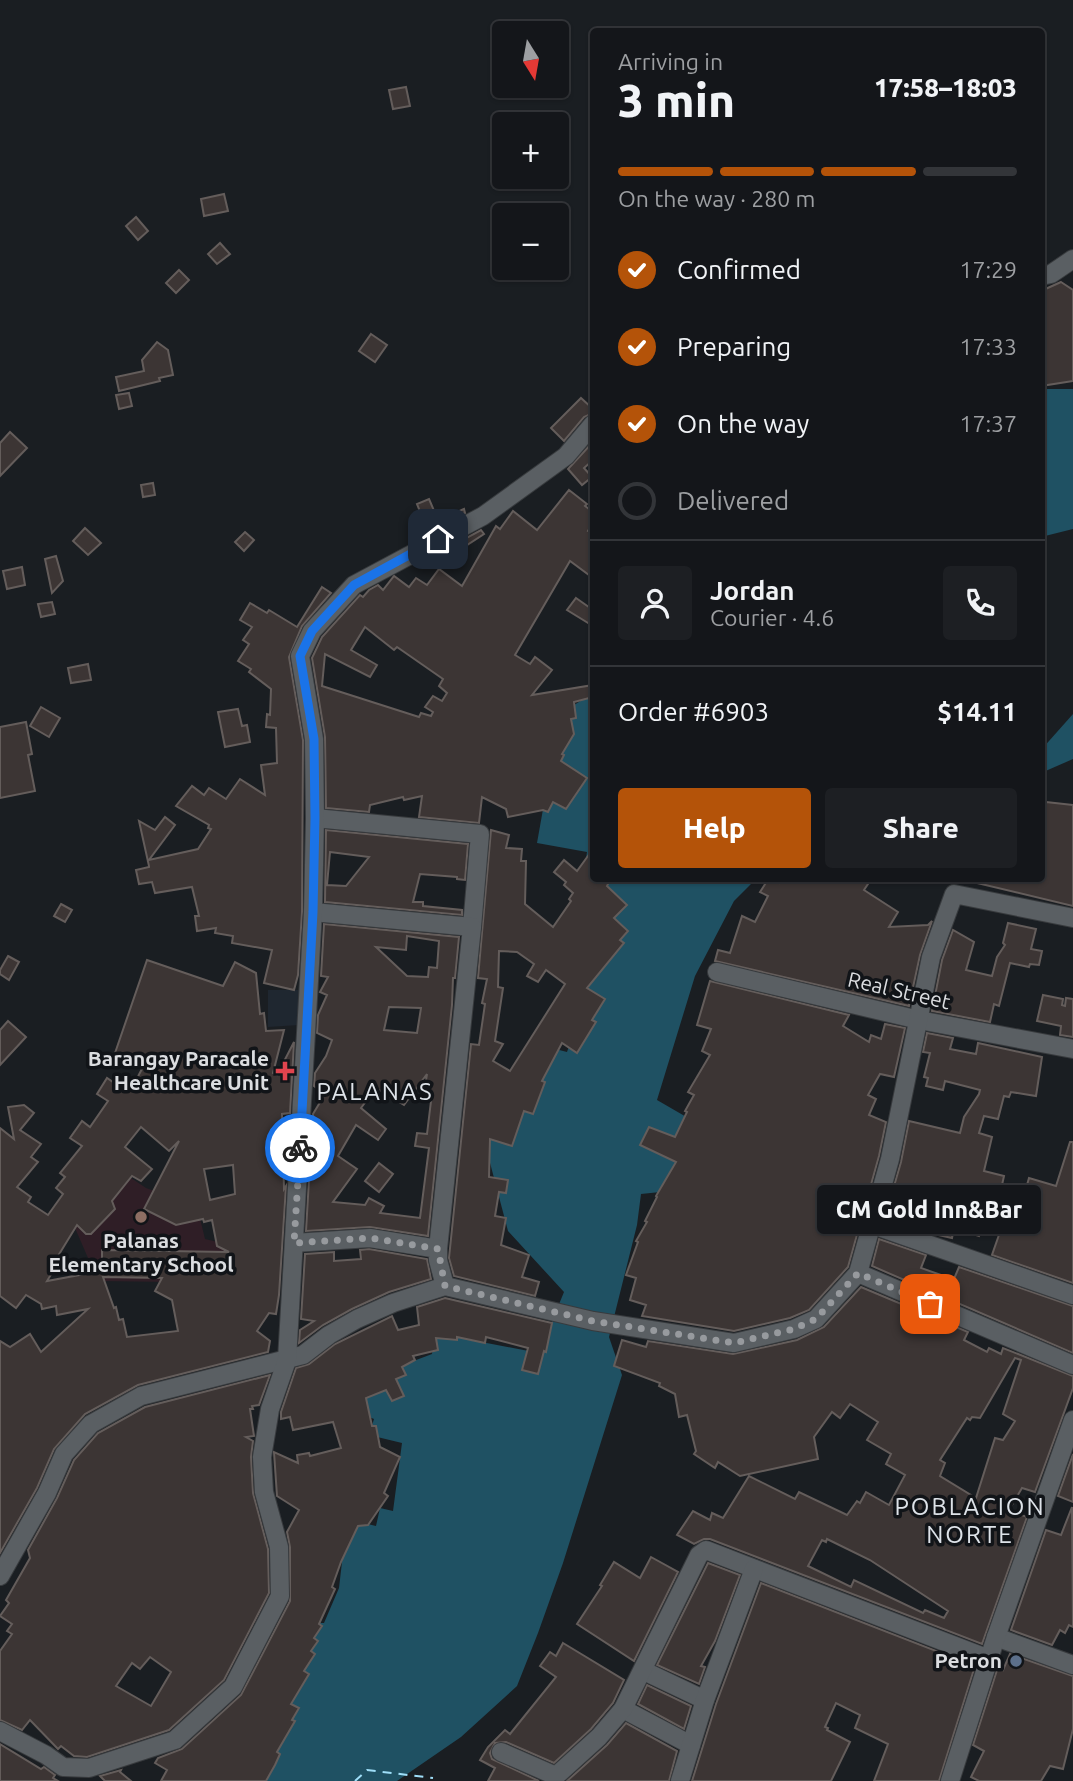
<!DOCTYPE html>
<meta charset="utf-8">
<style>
:root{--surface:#14161a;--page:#1d1f23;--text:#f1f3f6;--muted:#9d9fa2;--line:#333539;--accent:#b45309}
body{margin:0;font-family:Ubuntu,sans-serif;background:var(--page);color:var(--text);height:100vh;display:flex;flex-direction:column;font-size:26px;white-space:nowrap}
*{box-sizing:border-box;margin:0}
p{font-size:23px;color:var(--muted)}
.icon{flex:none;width:38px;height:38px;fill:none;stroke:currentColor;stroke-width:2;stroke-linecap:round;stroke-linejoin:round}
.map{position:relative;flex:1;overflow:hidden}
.panel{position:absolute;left:590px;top:28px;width:455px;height:854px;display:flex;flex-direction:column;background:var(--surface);border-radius:7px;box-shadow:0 2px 5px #0004,0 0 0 2px var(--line)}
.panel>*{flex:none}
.needle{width:46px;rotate:169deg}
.buttons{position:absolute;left:492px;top:21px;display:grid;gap:14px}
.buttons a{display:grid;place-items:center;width:77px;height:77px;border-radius:7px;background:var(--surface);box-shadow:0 2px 5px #0004,0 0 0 2px var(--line);font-size:35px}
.pin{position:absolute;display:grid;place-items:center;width:60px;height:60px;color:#fff;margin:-30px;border-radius:14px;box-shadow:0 4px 10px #0006}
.courier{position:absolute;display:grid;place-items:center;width:70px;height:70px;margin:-35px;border:5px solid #1a73e8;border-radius:50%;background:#fff;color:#222;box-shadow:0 2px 9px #0007}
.bubble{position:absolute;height:49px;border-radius:7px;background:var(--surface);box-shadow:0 2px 5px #0004,0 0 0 2px var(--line);font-size:23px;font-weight:800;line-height:49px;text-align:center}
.headline em{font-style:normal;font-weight:800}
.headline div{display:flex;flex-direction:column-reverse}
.headline{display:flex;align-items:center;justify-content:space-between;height:119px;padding:0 28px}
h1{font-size:46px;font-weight:800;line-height:52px}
.bar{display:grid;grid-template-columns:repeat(4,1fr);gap:10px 7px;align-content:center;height:84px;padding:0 28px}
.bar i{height:9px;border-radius:5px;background:var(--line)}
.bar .current{background:var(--accent)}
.bar p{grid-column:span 4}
.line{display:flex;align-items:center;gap:18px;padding:0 28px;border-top:2px solid var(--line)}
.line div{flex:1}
.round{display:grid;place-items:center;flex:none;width:74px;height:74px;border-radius:7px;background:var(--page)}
ol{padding:0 28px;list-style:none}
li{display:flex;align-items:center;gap:21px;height:77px}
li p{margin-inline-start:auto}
li .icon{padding:7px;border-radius:50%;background:var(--accent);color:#fff;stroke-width:4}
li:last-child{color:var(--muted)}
li i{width:38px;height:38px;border:4px solid var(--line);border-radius:50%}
.primary-button{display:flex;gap:14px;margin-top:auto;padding:14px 28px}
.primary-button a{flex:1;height:80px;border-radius:7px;background:var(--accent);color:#fff;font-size:28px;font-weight:800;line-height:80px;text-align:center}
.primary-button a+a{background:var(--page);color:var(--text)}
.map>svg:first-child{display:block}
.built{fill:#1f2730}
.education{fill:#2f1e26}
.water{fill:#1f5163}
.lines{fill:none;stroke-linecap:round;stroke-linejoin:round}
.ferry{stroke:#9fdef8;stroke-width:2;stroke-dasharray:9 7;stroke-linecap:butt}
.building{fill:#3c3534;stroke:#645d5b;stroke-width:2;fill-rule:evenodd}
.minor-casing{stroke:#383b3e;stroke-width:20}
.minor{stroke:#5a5f63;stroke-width:18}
.done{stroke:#979a9e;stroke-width:7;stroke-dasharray:0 12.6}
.route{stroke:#1a73e8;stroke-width:9}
.health-dot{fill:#e0444e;stroke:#111418;stroke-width:2.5}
.education-dot{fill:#8d6e63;stroke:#111418;stroke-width:2.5}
.service-dot{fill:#5c6f8a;stroke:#111418;stroke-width:2.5}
.labels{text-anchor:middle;stroke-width:7;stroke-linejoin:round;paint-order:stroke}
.street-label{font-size:21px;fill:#dbdde0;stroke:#111418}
.poi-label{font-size:21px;font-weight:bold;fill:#dbdde0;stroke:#111418;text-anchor:end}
.quarter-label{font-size:24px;letter-spacing:2px;fill:#dee3e9;stroke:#111418}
</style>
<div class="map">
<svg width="1073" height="1781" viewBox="0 0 1073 1781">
<rect width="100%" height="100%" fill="#1a1e22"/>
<polygon class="built" points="268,990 299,990 299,1025 268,1027"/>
<polygon class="education" points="119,1170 146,1188 197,1206 205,1239 248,1249 244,1283 98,1281 75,1228"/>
<g class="water">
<polygon points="1047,389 1073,389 1073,529 1041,537 1041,391"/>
<polygon points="593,693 593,878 756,879 734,901 695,976 657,1100 695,1122 670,1191 641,1194 637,1225 609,1337 622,1375 563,1563 538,1633 517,1686 461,1737 397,1781 260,1781 313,1623 324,1623 339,1588 347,1519 376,1526 380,1508 393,1511 402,1443 369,1435 374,1419 321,1396 432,1354 435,1333 539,1353 564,1292 508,1231 484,1140 528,1042 567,1052 598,960 583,878 587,852 537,843 560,714"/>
<polygon points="1073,714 1073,759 1041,773 1041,750"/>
</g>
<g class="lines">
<polyline class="ferry" points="355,1781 367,1770 433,1778"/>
</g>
<g class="building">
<polygon points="406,87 410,106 393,109 389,90"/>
<polygon points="224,194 228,211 204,216 201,199"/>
<polygon points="136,217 148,231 138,240 126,226"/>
<polygon points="220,243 230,254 217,264 208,254"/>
<polygon points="179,270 189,280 176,293 166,283"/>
<polygon points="1061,282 1073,290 1073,381 1041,386 1041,291"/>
<polygon points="371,334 387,345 375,362 359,351"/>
<polygon points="157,342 168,350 173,375 159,378 160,381 119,391 116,377 144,371 142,360"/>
<polygon points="129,393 132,406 119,409 116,395"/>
<polygon points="581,398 593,409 593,413 584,417 564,441 551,428"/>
<polygon points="10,432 27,448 0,476 0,443"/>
<polygon points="592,443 593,460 584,468 592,477 582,485 568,469"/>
<polygon points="153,483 155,495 143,497 141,485"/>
<path d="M569,490l18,14 -2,2 8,6v11l-5,8 5,3v44l-23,-17 -55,94 15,9 5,-7 17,13 -20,25 61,-10v12l-19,5 2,16 -5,1 3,15 -12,20 2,1 -3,6 26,17 -21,31 -13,-7 -5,10 -5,-2 -35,7 -2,-8 -24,-12 -3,26 -60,-6 3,-21 -18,4 -1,-3 -33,8 -1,7 -43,-4 -1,-71 -13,-79 10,-21 38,-42 3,2 6,-7 9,-5 5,5 11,-14 15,11 7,-9 11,7 12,-16 23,17 34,-60 4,3 13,-18 24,19zM365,627l29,23 3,-3 46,32 -4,7 8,7 -5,8 -9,-5 -8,11 8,5 -2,4 -10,-3 -2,4 -97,-31 3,-32 45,23 7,-12 -26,-15z"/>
<polygon points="429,499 438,520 464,509 465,513 425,534 423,530 427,529 417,504"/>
<polygon points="85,528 101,543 88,555 73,541"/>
<polygon points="481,530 484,534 464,547 462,543 437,559 435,555"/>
<polygon points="245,532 254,540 244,551 235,542"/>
<polygon points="56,556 63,581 52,593 45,559"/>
<polygon points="22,567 25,585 7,589 3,571"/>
<polygon points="322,587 331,593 302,626 289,657 303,740 302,912 298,975 294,990 264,983 272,950 232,943 233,936 215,933 216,928 197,931 195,916 199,916 192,887 155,893 152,882 139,884 136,870 149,867 149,866 139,821 155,830 165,817 175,825 149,860 198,849 211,829 208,828 209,825 176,806 192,786 204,795 209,788 226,799 240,779 265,795 261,765 277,763 276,728 266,727 267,714 270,715 271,689 249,672 251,669 238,661 249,644 243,640 252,627 240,620 250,603 267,613 269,610 297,627"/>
<polygon points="576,598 593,610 593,626 567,610"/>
<polygon points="52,602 55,614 41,617 38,604"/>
<polygon points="88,664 91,680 71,683 68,668"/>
<polygon points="41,707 60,718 49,737 30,726"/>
<polygon points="238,709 242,726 247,725 250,742 225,747 218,712"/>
<polygon points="26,722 32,754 28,755 35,791 0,798 0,727"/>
<polygon points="1046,802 1073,805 1073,906 977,883 978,878 1041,878 1041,807 1045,807"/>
<path d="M326,830l142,14 -3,36 -8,-1v-2l-37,-3 -7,28h10v4l39,4v5l-137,-13zM330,852l39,5 -23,29 -19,-1z"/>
<path d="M491,830l18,5 -3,13 16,1 -1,12h5l-1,43 28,23 18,-26 -2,-2 4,-6 -9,-8 2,-3 -12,-10 10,-12 13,11 16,-22v29h18l-4,8 20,19 -13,13 14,13 -8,9 4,3 -37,45 18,11 -13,21 4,2 -19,31 -15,-10 -20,38 3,1 -12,32 -9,-3 -12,35 -22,-7 -1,38 19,3 -2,13 -7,-1 -4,24 11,2 -5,27 28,10 -7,22 17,5 -4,14 -81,-20 -5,-18 22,-214 8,1 6,-41 -3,-1 5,-24 -9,-1zM499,951l18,1 17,12 -7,12 11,6 8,-12 19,14 -55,87 -17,-10 10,-17 -8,-3 8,-53 -5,-1z"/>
<polygon points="769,878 779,883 782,878 872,878 864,890 898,912 889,927 928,925 932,921 920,955 909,1006 715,961 718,950 730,953 742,916 755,922 768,896 760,892"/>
<polygon points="61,904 72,910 65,922 54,916"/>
<polygon points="1008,923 1036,929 1031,949 1042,951 1039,965 1030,964 1029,967 1010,963 999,1006 994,1004 990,1022 932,1011 942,960 953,930 974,942 966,970 992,976 997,957 1005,945 1003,943"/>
<path d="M324,924l135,13 -4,41h-2l-1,27 -24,231 -58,-9 -64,4 6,-103 2,-6 -1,-8 12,-20 -11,-8 1,-13 11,-17 6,-16 -15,-7 1,-18 9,-20 -7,-3 8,-15 -7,-1zM407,936l32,5 -2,27 -8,-1 -1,10 -21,-1 -31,-29 30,3zM389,1007l32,1 -4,25 -33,-3zM427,1074l-4,25 8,2 -4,33 -10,-1 -2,13 14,2 -9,70 -40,-5 4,-7 -15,-8 -4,7 -32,-3 24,-33 -19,-13 18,-31 22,15 8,-11 -25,-21 15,-20 28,17z"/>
<polygon points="8,956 19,962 9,980 0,974 0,970"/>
<path d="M147,960l76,26 12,-24 21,11 4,41 4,-1 2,18 18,-1 -11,43 4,2 17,-33 -4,71 -8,1 2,75 2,-3 -7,109 -3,19 -7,-1 -12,18 13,10 -2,11 -130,33 -53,29 -31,35 -17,39 -37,65v-212l10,6 20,-13 11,18 47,-43 -31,6 -1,-9 -14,3 -1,-5 -15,-9 -10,13 -16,-12v-168l14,11 -6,-32 16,-2 10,8 -14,17 21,14 -10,13 7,5 -21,25 14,10 -3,5 20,13 15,-21 -7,-6 9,-11 -5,-4 22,-27 -12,-8 12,-17 8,6 18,-26 -11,-7 10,-16 16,11 3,-5 6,4 13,-25 -30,-10zM141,1127l28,24 10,-10 -35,68 32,16 27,-6 1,3 8,-2 5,26 12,6 -127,-2v24l-1,-3 -54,10 14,-23 -3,-2 19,-31 9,9h5l24,-25 -3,-8 20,-25 9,5 11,-12 -27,-22zM233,1165l2,29 -25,6 -6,-31zM103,1277l59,1 -7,13 17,9 6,31 -51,6 -4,-18 -4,1 -3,-13 -2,1z"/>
<polygon points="710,981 849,1015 843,1026 869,1042 871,1035 881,1039 885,1024 905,1028 894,1077 880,1074 868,1095 876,1099 869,1115 886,1122 879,1156 848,1267 809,1310 790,1318 734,1331 642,1316 646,1305 630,1300 636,1278 626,1275 638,1242 636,1241 647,1222 645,1221 657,1197 656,1196 676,1162 640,1145 649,1127 675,1137 687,1112 685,1111 694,1095 688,1092 710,1055 702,1051 711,1029 697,1025"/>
<polygon points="1043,995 1063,999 1062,1005 1065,1006 1066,998 1073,999 1073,1037 1060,1035 1061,1026 1037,1021"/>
<polygon points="8,1021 26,1037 0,1065 0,1030"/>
<polygon points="927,1033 953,1038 950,1049 976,1054 978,1043 1042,1057 1036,1096 1011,1092 1009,1097 1004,1096 998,1119 984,1116 979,1133 992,1137 984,1171 1004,1176 1002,1185 1025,1192 1029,1178 1056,1186 1070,1142 1073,1142 1073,1283 992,1255 1000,1232 1005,1234 1018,1203 993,1195 994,1190 977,1186 969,1214 985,1219 979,1236 954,1228 952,1238 934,1234 885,1217 901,1162 909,1121 960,1133 964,1117 979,1094 980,1090 945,1081 943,1090 926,1086 928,1078 924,1077 930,1053 923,1052"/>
<polygon points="379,1163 393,1174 379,1192 365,1181"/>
<polygon points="879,1239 926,1255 921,1268 941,1275 954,1279 959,1267 1073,1306 1073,1353 872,1266"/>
<polygon points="369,1249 427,1259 431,1279 389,1292 352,1309 323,1325 299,1343 300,1330 314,1321 301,1319 305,1254 334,1252 334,1261 361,1259 360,1250"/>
<path d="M861,1287l107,45 -4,8 23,12 2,-4 12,6 2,-6 70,28v12l-38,104 -13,-4 -13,22 18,7 -45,127 -272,-105h-6l-10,5 -17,-9 16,-24 17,9 2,-7 11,5 26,-42 46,23 4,-7 48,23 10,-14 3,2 6,-11 23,13 16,-30 -19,-11 5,-10 -24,-14 11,-18 -28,-18 -10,14 -8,-6 -18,25 4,22 -78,17 -22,-14 -3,6 -21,-14 2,-3 -9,-36 -8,2 -4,-23 -16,-8 1,-3 -46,-17 8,-26 24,7 2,-6 85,13 64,-14 27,-13zM1015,1358l6,2 -18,54 12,7 -12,19 -8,-2 -19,60 -36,-22 5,-13 -5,-3 27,-42 3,2 2,-3 8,1zM827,1539l43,21 78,51 -4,7 -19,-8 -2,3 -69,-33 -3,7 -43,-21 14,-26 4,2z"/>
<polygon points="445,1298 552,1323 546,1352 544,1351 538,1374 522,1370 528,1348 486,1337 485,1343 457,1337 457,1340 436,1338 438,1350 413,1356 415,1360 402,1367 406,1375 396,1379 404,1396 392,1401 386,1390 366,1398 372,1426 376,1426 380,1447 400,1457 384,1493 388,1496 368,1525 358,1526 341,1562 332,1587 335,1589 319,1624 322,1626 314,1638 318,1641 311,1651 315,1654 304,1671 309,1674 291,1704 299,1708 292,1720 295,1721 277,1752 280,1754 275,1765 266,1781 161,1781 167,1770 155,1763 158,1758 182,1749 241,1695 290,1601 290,1547 287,1532 299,1510 277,1496 274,1452 298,1463 297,1455 309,1453 310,1456 341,1448 333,1422 293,1430 290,1417 281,1419 281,1412 296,1368 309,1364 335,1344 392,1316 398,1330 419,1325 417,1307"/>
<path d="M270,1375l-11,30 -7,1 1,3h-3l4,27 -8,1 7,4 -2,16 2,36 15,56 1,44 -45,87 -55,50 -82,27 -13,-1 -13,-10 -3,3 -28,-29 -8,10 -22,-10v-69l12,-17 -5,-3 5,-7 -12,-8 9,-13 -3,-3 24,-42 -2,-8 29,-52 17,-38 24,-27 47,-26zM150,1657l21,15 -20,34 -35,-20 16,-23 8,6z"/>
<polygon points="1073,1454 1073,1502 1058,1496"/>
<polygon points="1072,1507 1073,1627 1069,1625 1065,1633 1060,1630 1052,1645 1011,1630 1046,1530 1061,1535"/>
<polygon points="651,1557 678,1572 634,1661 577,1624 602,1586 600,1585 614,1562 640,1578"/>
<polygon points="708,1563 740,1575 715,1641 701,1666 705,1667 699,1684 657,1665"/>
<polygon points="761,1583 975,1666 939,1781 874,1781 888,1744 855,1728 860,1715 836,1703 825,1727 828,1728 827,1730 850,1742 831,1781 692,1781 716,1704"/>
<polygon points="563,1643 624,1680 613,1703 591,1729 554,1763 506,1742 495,1743 490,1753 492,1759 539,1781 488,1781 495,1768 480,1760 488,1747 505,1730 510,1734 556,1677 540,1666 550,1652 556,1656"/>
<polygon points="1010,1654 1073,1676 1073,1729 1063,1769 1050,1766 1041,1781 979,1781 971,1777 984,1751 973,1745 998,1667 1003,1670"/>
<polygon points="647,1685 691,1706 684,1729 638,1704"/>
<polygon points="626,1723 677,1751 669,1781 567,1781 607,1745"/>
<polygon points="0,1744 41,1769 44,1767 55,1775 53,1778 58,1781 0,1781"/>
<polygon points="121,1770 120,1772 131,1781 105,1781 100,1776"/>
</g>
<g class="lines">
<g class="minor-casing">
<g id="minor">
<polyline points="1041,276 1051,274 1073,259"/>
<polyline points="315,818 480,834 472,927"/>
<polyline points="313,912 472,927 438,1249"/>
<polyline points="717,972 919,1020 1073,1049"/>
<polyline points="873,1225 1073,1295"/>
<polyline points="294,1243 370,1238 438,1249 438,1260 445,1286"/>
<polyline points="858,1273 1073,1365"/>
<polyline points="0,1576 47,1493 64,1454 91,1424 141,1396 303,1355 329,1335 357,1319 393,1303 445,1286 593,1321 734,1343 794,1329 816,1319 858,1273 890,1159 931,957 954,894 1073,918"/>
<polyline points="996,1637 1073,1665"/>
<polyline points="644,1671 705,1700"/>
<polyline points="623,1709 691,1745"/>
<polyline points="0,1731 46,1755 63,1767 89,1768 175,1740 233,1687 280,1596 279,1547 264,1492 262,1457 270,1409 287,1360 313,912 315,818 314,739 300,656 312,631 354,585 483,516 566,456 593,424"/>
<polyline points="501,1752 556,1776 599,1737 623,1709 699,1555 706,1550 989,1659"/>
<polyline points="680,1781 705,1700 754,1569"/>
<polyline points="950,1781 996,1637 1073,1420"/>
</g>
</g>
<use href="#minor" class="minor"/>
</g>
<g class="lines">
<polyline class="done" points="300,1148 294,1243 370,1238 438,1249 445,1286 593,1321 734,1343 794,1329 816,1319 858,1273 930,1304"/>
<polyline class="route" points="300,1148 313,912 315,818 314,739 300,656 312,631 354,585 438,539"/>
</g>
<path class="health-dot" d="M281.5 1060.5h7v7h7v7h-7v7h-7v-7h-7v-7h7z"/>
<circle class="education-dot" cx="141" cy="1217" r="7"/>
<circle class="service-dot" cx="1016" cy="1661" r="7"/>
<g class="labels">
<g class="street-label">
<text transform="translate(899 991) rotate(13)" y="7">Real Street</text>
</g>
<g class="poi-label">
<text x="269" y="1066">Barangay Paracale<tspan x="269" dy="24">Healthcare Unit</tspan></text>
<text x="141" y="1248" text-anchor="middle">Palanas<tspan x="141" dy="24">Elementary School</tspan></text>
<text x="1002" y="1668">Petron</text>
</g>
<g class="quarter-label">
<text x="375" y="1100">PALANAS</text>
<text x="970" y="1515">POBLACION<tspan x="970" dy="28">NORTE</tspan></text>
</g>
</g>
</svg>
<div class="buttons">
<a><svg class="needle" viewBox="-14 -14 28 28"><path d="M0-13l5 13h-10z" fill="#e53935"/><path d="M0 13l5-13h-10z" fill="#9d9fa2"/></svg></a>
<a>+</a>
<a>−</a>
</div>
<div class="pin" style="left:930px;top:1304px;background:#ea580c"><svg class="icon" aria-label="bag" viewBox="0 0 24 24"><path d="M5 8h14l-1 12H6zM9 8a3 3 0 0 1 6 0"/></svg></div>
<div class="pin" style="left:438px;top:539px;background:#1f2937"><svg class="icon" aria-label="home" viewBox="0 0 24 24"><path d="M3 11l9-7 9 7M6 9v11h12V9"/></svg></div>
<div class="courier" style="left:300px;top:1148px"><svg class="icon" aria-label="bike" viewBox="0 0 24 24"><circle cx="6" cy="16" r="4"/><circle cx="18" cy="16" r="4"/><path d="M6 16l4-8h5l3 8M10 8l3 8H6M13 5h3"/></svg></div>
<div class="bubble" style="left:817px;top:1185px;width:224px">CM Gold Inn&amp;Bar</div>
<section class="panel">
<div class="headline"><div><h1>3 min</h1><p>Arriving in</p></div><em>17:58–18:03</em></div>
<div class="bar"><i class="current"></i><i class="current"></i><i class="current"></i><i></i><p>On the way · 280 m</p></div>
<ol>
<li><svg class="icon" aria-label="check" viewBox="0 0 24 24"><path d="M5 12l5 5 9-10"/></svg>Confirmed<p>17:29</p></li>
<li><svg class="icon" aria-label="check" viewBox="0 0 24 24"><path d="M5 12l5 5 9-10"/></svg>Preparing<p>17:33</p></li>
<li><svg class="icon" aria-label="check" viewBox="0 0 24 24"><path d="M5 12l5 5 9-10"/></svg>On the way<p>17:37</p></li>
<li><i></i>Delivered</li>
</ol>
<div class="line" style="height:126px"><a class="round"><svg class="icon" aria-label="person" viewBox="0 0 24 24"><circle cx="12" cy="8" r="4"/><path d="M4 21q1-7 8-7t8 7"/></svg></a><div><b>Jordan</b><p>Courier · 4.6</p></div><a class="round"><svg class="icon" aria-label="phone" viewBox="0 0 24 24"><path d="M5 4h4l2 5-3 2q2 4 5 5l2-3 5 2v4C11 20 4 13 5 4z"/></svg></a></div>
<div class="line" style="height:91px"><div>Order #6903</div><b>$14.11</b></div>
<div class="primary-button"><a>Help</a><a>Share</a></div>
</section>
</div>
